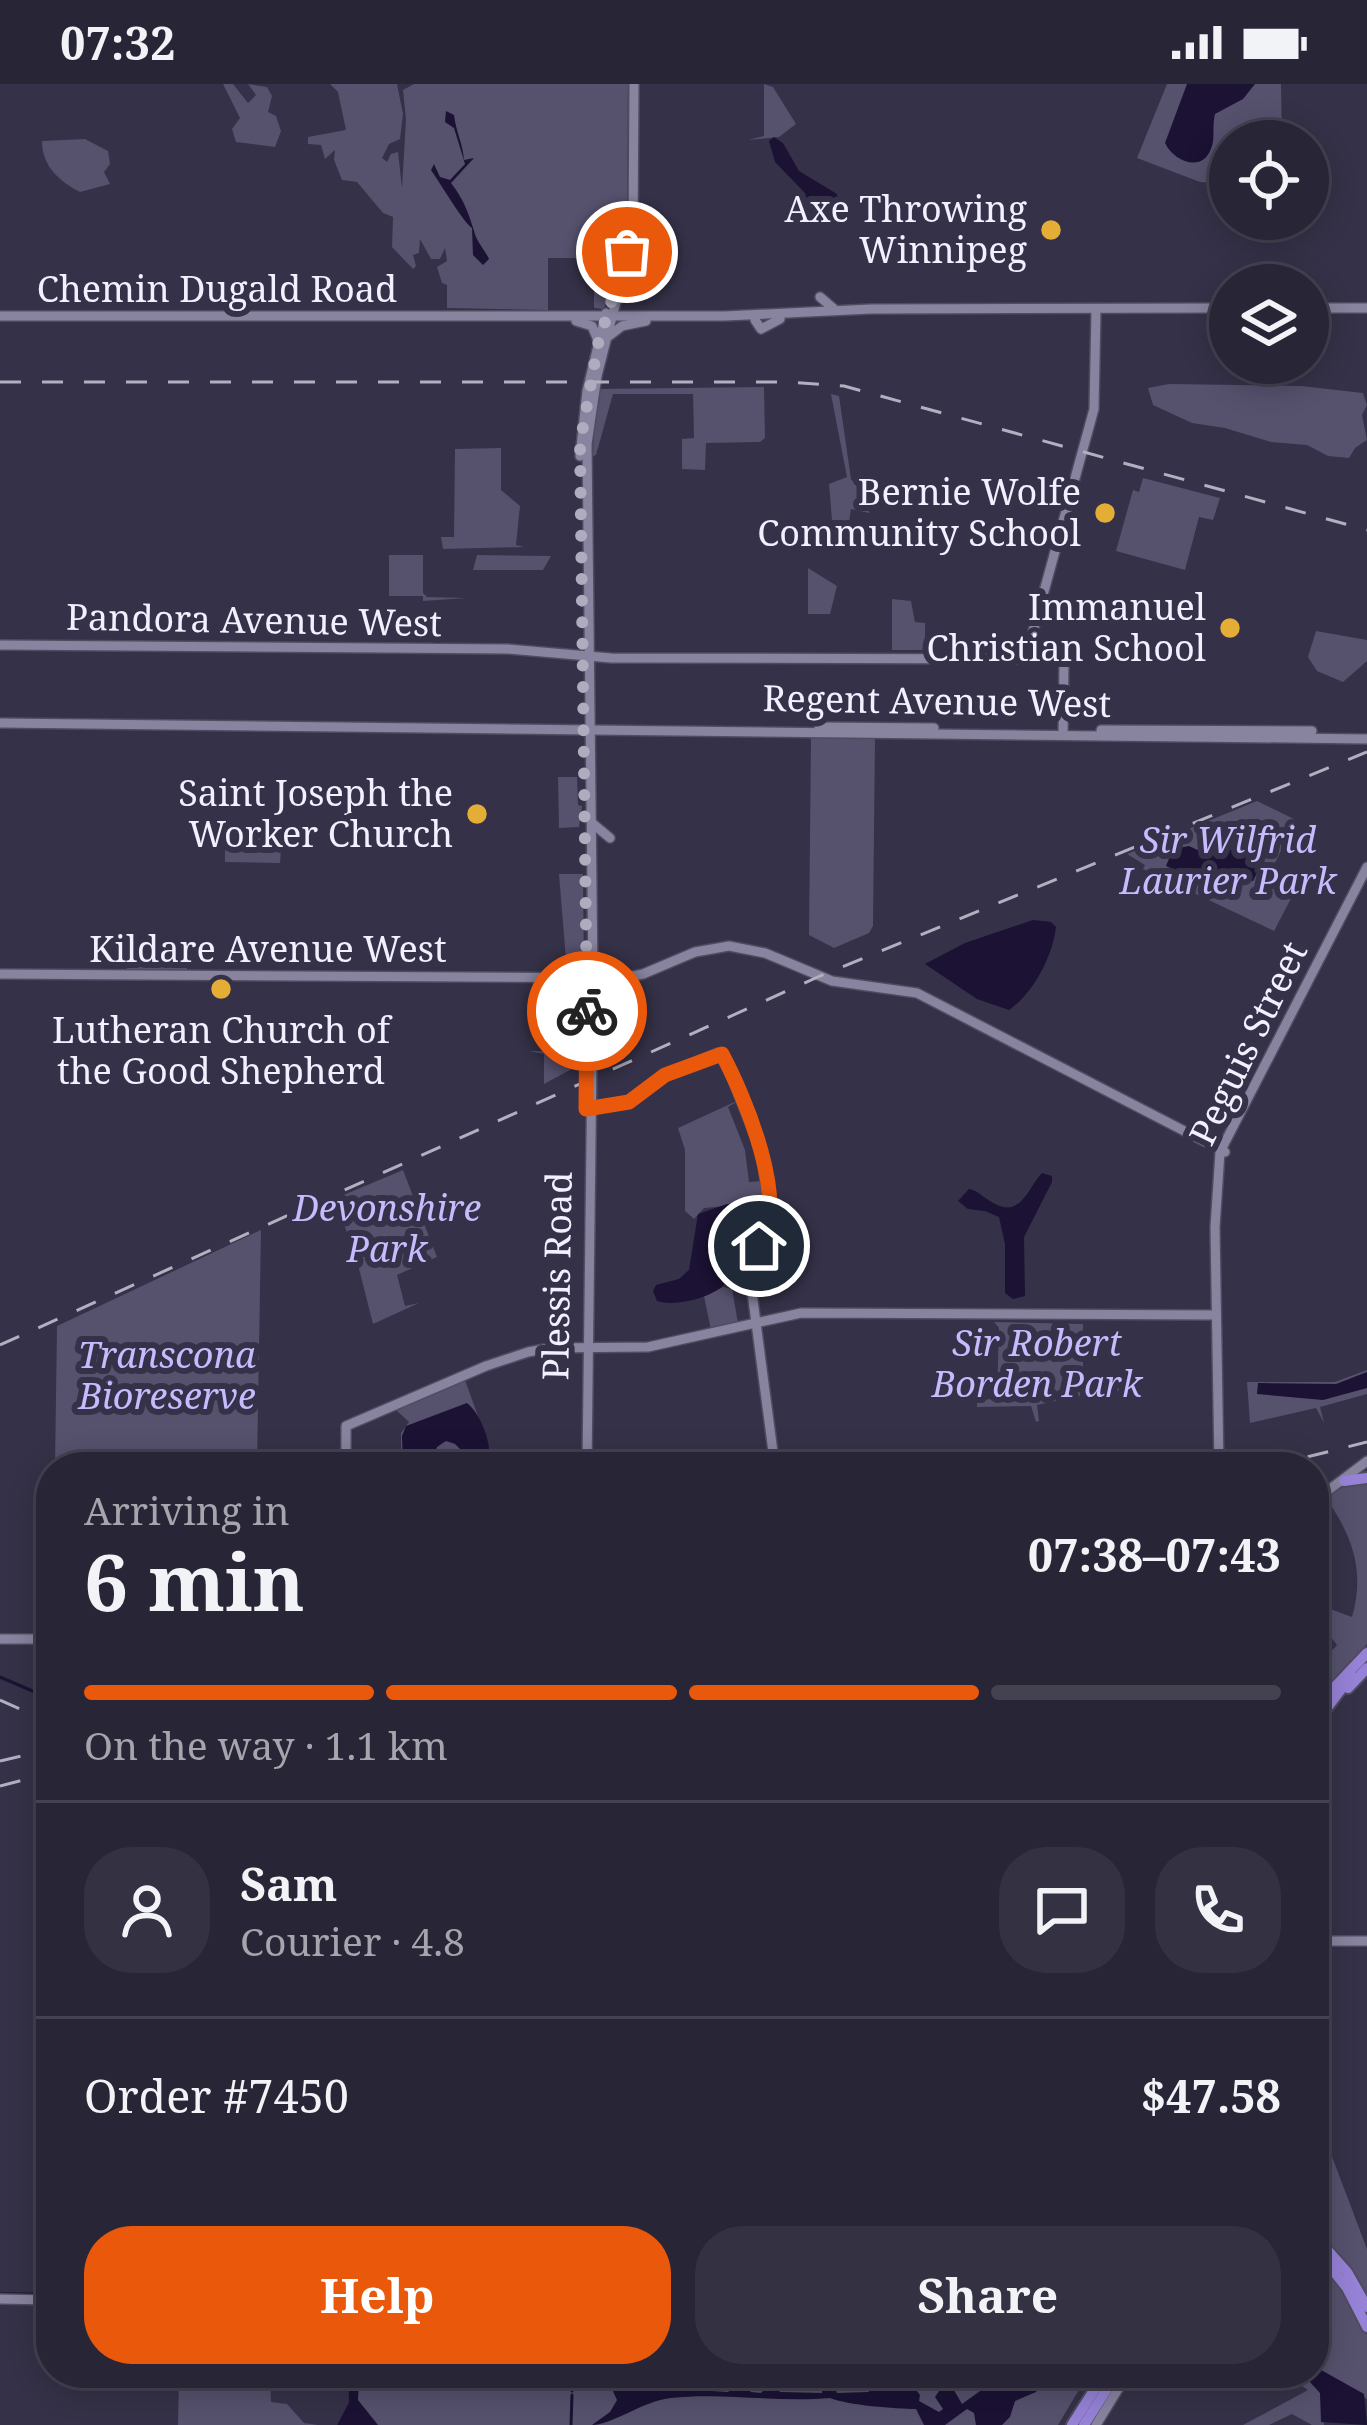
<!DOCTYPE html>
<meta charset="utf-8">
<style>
:root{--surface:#282536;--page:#343142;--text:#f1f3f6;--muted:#a5a5ad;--line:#444251;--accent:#ea580c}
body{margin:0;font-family:"Noto Serif",serif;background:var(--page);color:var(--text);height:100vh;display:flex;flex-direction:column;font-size:45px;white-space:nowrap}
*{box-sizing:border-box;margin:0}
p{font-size:39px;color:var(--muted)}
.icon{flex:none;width:66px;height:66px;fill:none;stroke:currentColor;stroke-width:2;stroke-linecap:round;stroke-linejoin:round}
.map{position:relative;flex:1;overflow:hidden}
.details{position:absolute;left:36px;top:1368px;width:1293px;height:936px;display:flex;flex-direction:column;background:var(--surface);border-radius:48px;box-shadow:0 6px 30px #0003,0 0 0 3px var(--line)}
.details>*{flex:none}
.controls{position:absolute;left:1209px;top:36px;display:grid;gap:24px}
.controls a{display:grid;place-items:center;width:120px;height:120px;border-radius:50%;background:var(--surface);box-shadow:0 6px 30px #0003,0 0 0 3px var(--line);font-size:60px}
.pin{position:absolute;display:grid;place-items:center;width:102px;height:102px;color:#fff;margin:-51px;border:6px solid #fff;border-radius:50%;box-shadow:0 3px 12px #0007}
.courier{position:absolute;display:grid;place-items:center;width:120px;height:120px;margin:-60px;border:9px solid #ea580c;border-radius:50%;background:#fff;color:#222;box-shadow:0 3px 15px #0007}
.overview em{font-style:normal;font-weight:700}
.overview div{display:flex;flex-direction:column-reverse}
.overview{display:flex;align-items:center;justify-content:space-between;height:204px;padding:0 48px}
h1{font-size:78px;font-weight:700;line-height:90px}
.bar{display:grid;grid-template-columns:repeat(4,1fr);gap:18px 12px;align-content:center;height:144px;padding:0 48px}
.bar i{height:15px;border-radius:9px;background:var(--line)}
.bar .current{background:var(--accent)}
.bar p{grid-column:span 4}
.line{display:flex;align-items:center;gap:30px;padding:0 48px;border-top:3px solid var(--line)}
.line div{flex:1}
.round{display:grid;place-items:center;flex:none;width:126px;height:126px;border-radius:48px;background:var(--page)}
.action{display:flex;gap:24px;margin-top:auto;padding:24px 48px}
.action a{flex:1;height:138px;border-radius:48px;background:var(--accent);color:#fff;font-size:48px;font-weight:700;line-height:138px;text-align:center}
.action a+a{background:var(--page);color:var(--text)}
.status{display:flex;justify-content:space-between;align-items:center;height:84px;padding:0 60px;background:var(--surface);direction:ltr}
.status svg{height:33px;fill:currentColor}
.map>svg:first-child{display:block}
.green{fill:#56516d}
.water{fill:#1b1234}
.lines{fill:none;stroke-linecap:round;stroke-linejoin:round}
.stream{stroke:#1b1234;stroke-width:3}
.secondary-casing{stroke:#504c60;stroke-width:12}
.primary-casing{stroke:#504c60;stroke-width:14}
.secondary{stroke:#88839e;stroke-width:9}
.primary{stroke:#9682d6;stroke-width:10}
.rail{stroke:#b2afc1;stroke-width:3;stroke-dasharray:21 21;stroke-linecap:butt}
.done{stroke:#b0acbf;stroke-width:12;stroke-dasharray:0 21.6}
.route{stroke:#ea580c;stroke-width:15}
.poi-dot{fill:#e4ad35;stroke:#353148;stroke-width:4.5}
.labels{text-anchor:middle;stroke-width:12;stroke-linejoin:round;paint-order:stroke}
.poi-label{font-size:36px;fill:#f2efff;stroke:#353148;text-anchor:end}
.street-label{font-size:36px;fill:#f2efff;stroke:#353148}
.park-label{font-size:36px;font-style:italic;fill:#c7bbfe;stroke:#353148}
</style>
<div class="status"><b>07:32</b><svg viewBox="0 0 49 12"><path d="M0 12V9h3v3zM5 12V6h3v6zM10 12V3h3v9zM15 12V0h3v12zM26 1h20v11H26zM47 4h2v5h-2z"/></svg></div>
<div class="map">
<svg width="1367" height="2341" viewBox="0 0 1367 2341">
<rect width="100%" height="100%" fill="#353148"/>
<g class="green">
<polygon points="223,0 233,0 248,19 256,11 248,0 267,3 272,12 268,28 276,32 281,47 275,63 236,58 232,45 240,34"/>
<polygon points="330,0 397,0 403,30 400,55 389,60 382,74 387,78 391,70 398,68 402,104 406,35 403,6 414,0 628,0 627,139 624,162 604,225 594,224 594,177 590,174 548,174 548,226 447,224 447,201 442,199 437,183 447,177 445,164 440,175 431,175 420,155 419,169 413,171 416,182 413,185 392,163 393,133 383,129 357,98 342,96 334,76 335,66 325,75 321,61 308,60 308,53 346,46 338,8"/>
<polygon points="764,0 773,3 796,40 779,53 748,56 764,52"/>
<polygon points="1167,0 1281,0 1282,57 1230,57 1230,100 1200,98 1137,74"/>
<path d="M85,55l23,12 2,13 -6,8 6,12 -30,8c-21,-11 -38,-26 -38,-51z"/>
<polygon points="1169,300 1301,302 1363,309 1367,321 1362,331 1367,356 1355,364 1349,374 1328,372 1307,361 1271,358 1225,344 1192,339 1153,321 1148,304"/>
<polygon points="764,303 765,354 760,358 706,359 705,386 682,385 682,355 694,354 693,310 613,310 596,371 593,372 595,305"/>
<polygon points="831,310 839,312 851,395 858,404 872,406 869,429 851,425 849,438 832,436 829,400 847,393"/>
<polygon points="501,364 501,406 520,422 516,461 524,463 443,465 441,453 454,453 455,365"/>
<polygon points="1143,394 1220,414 1213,436 1199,433 1185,486 1116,467 1133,406 1139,408"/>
<polygon points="389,471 423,471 423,509 427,513 466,514 423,517 423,512 389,512"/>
<polygon points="477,471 551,472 543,486 473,486"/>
<polygon points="808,484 837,502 830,530 808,530"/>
<polygon points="892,515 911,517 915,538 925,539 925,566 892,566"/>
<polygon points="1316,547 1367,556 1367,577 1343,598 1317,587 1308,573"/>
<polygon points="811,653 875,654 873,842 869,849 834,864 809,851"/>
<polygon points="558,693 577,693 578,721 582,722 579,743 559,744"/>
<polygon points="1257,717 1296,736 1271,787 1298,801 1274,847 1143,785 1145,781 1127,770"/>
<polygon points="233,752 268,752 268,765 281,766 280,779 225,778 225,766 233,765"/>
<polygon points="559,790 583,790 584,883 579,889 567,888"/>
<polygon points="126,854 187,855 187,889 127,889"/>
<polygon points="573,901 580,901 584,907 583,979 544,1000 544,970 529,967 544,967 545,914 572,914"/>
<polygon points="741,1015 728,1023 745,1066 749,1098 761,1097 765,1119 704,1124 694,1135 685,1127 685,1066 678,1044"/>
<polygon points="403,1086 413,1112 427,1108 414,1114 437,1173 397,1191 405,1222 419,1219 373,1240 355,1169 334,1115"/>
<polygon points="261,1146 257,1383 55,1383 57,1242"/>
<polygon points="723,1203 732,1205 738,1239 711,1246 704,1212"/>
<polygon points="994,1238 1083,1240 1083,1297 1135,1298 1135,1306 1098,1308 1037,1321 1039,1337 1036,1338 1031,1322 977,1323 977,1317 997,1314 999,1244"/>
<polygon points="1367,1286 1367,1310 1320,1323 1324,1339 1316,1324 1250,1339 1247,1298 1335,1298"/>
<polygon points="465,1296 492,1371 500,1374 504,1383 401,1383 401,1349 409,1338 396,1326"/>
<path d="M1367,1398v162l-53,57v-31l23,-25 -10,-13 -13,-2v-27l38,14c13,-46 1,-80 -26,-119l23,-15z"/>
<polygon points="1314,2025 1324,2042 1323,2049 1367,2165 1367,2217 1314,2147"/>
<polygon points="1314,2167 1356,2225 1367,2251 1367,2315 1314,2282"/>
<polygon points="179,2289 270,2289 271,2318 287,2320 304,2339 318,2341 178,2341"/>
<polygon points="338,2289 1089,2289 1058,2341 337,2341 349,2318 348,2297"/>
<polygon points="1283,2289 1302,2289 1320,2309 1324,2341 1312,2341 1292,2330 1269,2341 1243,2341 1308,2306"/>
</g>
<g class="water">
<path d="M1187,0h68l-12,15 -28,15c-3,11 0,23 -3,32 -8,28 -38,16 -47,-3z"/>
<path d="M446,27l8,4c2,17 9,29 10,45l10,-2 -23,25c12,15 18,31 23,48 2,10 11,19 15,28l-6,6 -10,-10 -1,-27c-8,-5 -32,-45 -41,-58l3,-6 6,13 10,3 15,-16 -11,-36 -9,-6z"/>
<polygon points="774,53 783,59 799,87 837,110 841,137 827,143 811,136 805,109 775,78 769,57"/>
<polygon points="1257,735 1272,741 1276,748 1259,772 1258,787 1253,797 1231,795 1213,803 1166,782 1173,765 1189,762 1204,769 1217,748"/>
<path d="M1033,836l18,2 5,5c-3,28 -23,67 -47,83l-32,-11 -52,-35 40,-21z"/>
<path d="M1042,1089l10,3v6l-28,55 1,59 -12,3 -8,-6v-49l-6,-27 -14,-6 -17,-2 -10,-8 11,-12c7,1 12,6 18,10 33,24 39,-9 55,-26z"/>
<path d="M727,1120l14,2 7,12 -20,31 -4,36c-14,13 -49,22 -67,16l-4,-10 3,-6 23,-6 10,-9 9,-56z"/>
<polygon points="1367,1288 1367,1304 1323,1316 1257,1310 1258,1299 1336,1300"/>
<path d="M467,1319c15,12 25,43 23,61l-14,1 -21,-21 -9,-3 -9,6 -6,20h-28l-1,-31 4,-10z"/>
<polygon points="1314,2282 1364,2310 1367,2341 1321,2338 1320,2309 1302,2289 1314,2289"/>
<polygon points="338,2289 351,2289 359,2297 358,2316 378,2341 337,2341 349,2318 348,2297"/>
<path d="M590,2289h55l2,14 81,5 12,-11 11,11 10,1 11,-12 8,11 42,1v-20h7l8,20 32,-1 -5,-12 4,-5 14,9 11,-11h19l-1,10 9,12 -1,6 20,11 4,-3 -8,-12 6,-9 -3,-15h21l-8,12 11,19 18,-13 6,-18h62l-12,19 -21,9 -5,16 -8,8h-26l-2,-12 -7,-4 -22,16h-21l-8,-16c-20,0 -69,-4 -86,-11 -52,5 -106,-6 -159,0 -28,3 -59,27 -79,27l18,-13 7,-12 -6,-13 -19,-8z"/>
</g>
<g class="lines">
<g class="stream">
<polyline points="0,1593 51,1615"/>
<polyline points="1,2210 41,2210"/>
<polyline points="50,2210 51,2210"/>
<polyline points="572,2307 572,2289"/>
<polyline points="571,2341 572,2311"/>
</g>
<g class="secondary-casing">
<g id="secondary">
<polyline points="820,213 834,225"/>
<polyline points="1308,224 1367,224"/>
<polyline points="0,232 725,232 871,225 1230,224"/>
<polyline points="755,236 761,245 780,235"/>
<polyline points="576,237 592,242 597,254"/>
<polyline points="609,252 622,242 646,237"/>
<polyline points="580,372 587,307 606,229"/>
<polyline points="0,561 508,565 611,574 1064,575 1063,651"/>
<polyline points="1026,573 1094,325 1096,225"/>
<polyline points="0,639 1367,655"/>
<polyline points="819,643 934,644"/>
<polyline points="1101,646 1312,647"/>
<polyline points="592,739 610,754"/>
<polyline points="0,890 623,894 643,890 695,868 729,862 765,869 832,897 917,909 1225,1068"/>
<polyline points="589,1025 629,1018 665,991 718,969 724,973 760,1064 771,1131 768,1150 753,1173 750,1193 775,1383"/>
<polyline points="346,1383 346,1342 486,1282 528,1268 550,1264 648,1263 801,1229 1215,1231"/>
<polyline points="587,1383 593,893 587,360 597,292 633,151 634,0"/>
<polyline points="1219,1383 1215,1143 1220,1068 1367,783"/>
<polyline points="1314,1417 1367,1377"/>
<polyline points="0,1555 51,1555"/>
<polyline points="1314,1857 1367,1857"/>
<polyline points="0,2215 51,2216"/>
<polyline points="1096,2341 1128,2289"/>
</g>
</g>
<g class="primary-casing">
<g id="primary">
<polyline points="1344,1397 1367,1394"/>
<polyline points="1348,1604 1367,1584"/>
<polyline points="1314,1625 1367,1569"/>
<polyline points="1314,1641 1351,1592"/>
<polyline points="1314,2151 1347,2188 1367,2223"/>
<polyline points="1314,2162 1347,2204 1367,2243"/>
<polyline points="1072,2341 1105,2289"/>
<polyline points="1084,2341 1117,2289"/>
</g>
</g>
<use href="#secondary" class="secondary"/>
<use href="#primary" class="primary"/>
<g class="rail">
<polyline points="0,298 786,298 844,302 1367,446"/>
<polyline points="0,1261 820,892 1367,668"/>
<polyline points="1267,1383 1367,1358"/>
<polyline points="0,1616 51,1639"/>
<polyline points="0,1677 51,1665"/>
<polyline points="0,1702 51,1689"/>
</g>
</g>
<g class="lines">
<polyline class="done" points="587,927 580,360 598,260 627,168"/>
<path class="route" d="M587,927l-1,98 43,-7 36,-27 57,-21c22,41 69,151 37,192"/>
</g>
<g class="poi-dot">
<circle cx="1051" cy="146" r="12"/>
<circle cx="1105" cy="429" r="12"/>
<circle cx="1230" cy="544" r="12"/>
<circle cx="477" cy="730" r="12"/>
<circle cx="221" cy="905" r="12"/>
</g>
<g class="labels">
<g class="poi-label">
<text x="1027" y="138">Axe Throwing<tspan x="1027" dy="41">Winnipeg</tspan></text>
<text x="1081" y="421">Bernie Wolfe<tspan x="1081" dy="41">Community School</tspan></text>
<text x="1206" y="536">Immanuel<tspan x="1206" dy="41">Christian School</tspan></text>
<text x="453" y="722">Saint Joseph the<tspan x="453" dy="41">Worker Church</tspan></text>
<text x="221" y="959" text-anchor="middle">Lutheran Church of<tspan x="221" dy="41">the Good Shepherd</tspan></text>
</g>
<g class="street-label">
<text x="217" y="218">Chemin Dugald Road</text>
<text transform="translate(254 536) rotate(1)" y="13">Pandora Avenue West</text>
<text transform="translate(937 617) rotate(1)" y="13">Regent Avenue West</text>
<text x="268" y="878">Kildare Avenue West</text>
<text transform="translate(1248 959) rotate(-64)" y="13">Peguis Street</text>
<text transform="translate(557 1192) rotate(-89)" y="13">Plessis Road</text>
</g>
<g class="park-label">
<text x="1228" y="769">Sir Wilfrid<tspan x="1228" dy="41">Laurier Park</tspan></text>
<text x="387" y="1137">Devonshire<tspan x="387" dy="41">Park</tspan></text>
<text x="1037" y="1272">Sir Robert<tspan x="1037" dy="41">Borden Park</tspan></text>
<text x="167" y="1284">Transcona<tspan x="167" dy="41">Bioreserve</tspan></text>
</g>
</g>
</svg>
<div class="controls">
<a><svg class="icon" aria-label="locate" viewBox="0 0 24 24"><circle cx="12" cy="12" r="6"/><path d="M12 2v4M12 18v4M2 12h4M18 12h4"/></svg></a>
<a><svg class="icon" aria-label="layers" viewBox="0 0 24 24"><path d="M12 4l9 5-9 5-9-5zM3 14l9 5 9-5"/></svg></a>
</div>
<div class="pin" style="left:627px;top:168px;background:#ea580c"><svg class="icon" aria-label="bag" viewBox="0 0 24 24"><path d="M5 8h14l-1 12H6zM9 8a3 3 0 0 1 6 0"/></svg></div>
<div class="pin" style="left:759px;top:1162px;background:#1f2937"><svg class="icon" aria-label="home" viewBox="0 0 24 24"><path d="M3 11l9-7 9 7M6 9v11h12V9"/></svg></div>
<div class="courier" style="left:587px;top:927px"><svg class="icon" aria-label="bike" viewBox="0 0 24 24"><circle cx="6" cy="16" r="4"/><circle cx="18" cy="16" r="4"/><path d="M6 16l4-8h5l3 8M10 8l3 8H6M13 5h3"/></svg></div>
<section class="details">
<div class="overview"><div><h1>6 min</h1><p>Arriving in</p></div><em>07:38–07:43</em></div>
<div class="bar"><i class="current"></i><i class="current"></i><i class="current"></i><i></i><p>On the way · 1.1 km</p></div>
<div class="line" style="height:216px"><a class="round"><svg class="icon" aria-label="person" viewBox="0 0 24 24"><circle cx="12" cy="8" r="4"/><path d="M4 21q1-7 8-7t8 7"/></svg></a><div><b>Sam</b><p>Courier · 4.8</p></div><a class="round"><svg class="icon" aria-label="chat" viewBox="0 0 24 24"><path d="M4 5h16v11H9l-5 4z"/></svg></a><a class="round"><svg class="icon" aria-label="phone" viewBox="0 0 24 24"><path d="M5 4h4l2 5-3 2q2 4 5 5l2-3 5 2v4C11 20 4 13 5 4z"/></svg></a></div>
<div class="line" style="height:156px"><div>Order #7450</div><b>$47.58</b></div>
<div class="action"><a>Help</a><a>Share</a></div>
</section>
</div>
